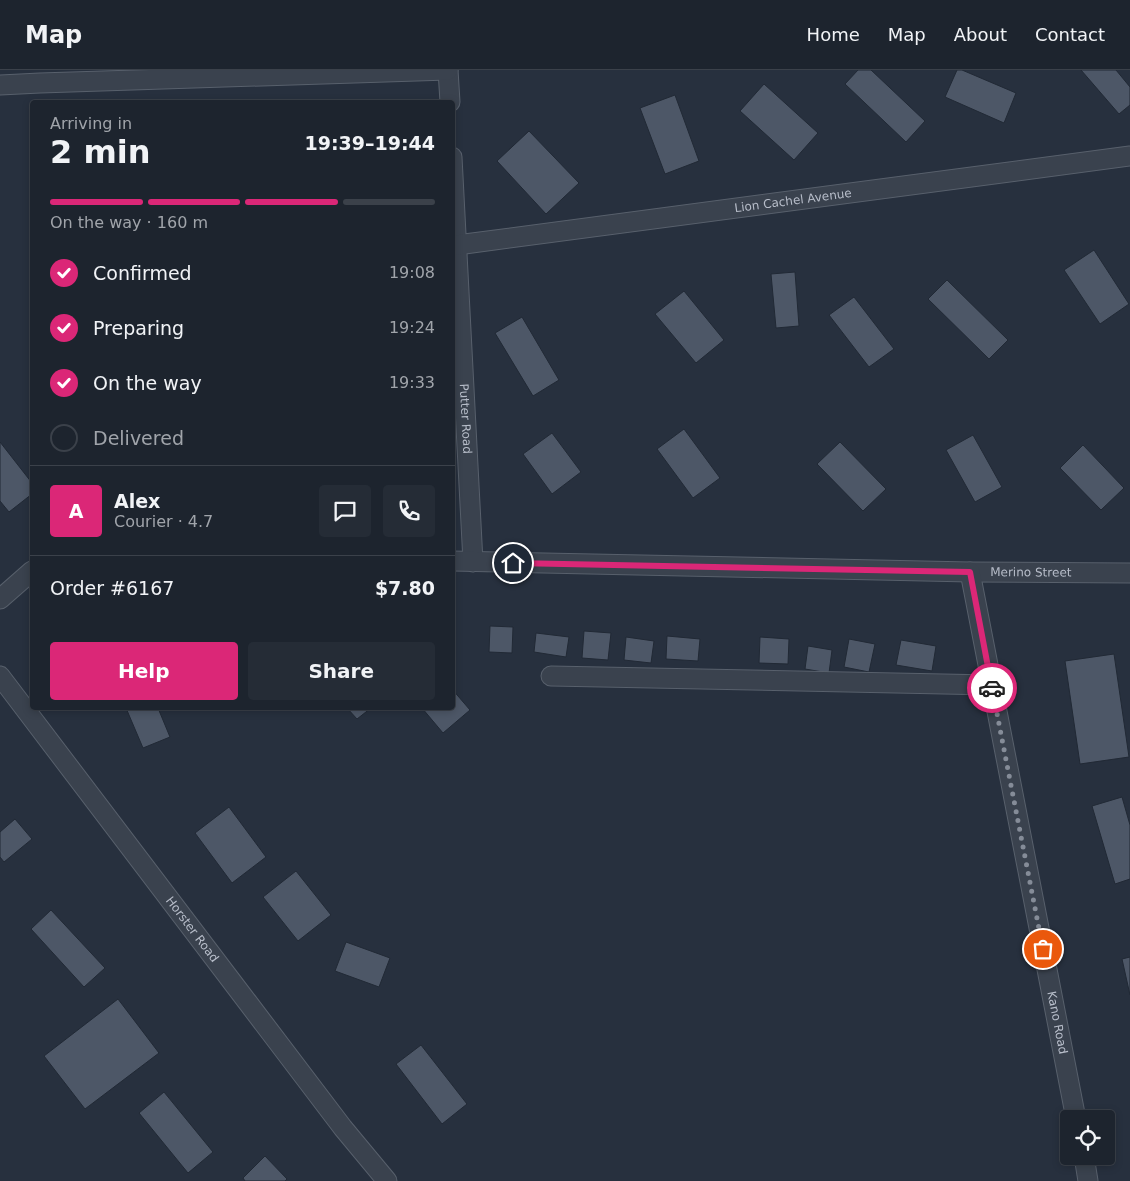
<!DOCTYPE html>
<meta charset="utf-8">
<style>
:root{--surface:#1d242e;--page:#252c36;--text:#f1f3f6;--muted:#a0a4aa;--line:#3b414a;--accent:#db2777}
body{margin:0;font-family:"DejaVu Sans",sans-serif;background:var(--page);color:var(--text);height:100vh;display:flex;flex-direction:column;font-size:19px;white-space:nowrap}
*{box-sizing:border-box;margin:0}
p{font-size:16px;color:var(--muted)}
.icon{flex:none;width:28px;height:28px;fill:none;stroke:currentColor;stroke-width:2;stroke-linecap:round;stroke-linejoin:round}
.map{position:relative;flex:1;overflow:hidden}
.details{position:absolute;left:30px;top:30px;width:425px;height:610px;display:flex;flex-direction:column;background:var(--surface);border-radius:5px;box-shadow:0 2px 8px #0003,0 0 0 1px var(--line)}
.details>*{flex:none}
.controls{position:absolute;left:1060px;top:1040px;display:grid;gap:10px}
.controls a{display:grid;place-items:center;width:55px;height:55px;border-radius:5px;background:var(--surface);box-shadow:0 2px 8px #0003,0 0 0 1px var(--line);font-size:25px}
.pin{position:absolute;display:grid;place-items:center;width:42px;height:42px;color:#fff;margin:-21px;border:2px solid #fff;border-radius:50%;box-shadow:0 1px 5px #0007}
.courier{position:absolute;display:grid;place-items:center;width:50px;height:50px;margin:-25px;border:4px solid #db2777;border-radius:50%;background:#fff;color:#222;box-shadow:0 1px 6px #0007}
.head em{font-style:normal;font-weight:700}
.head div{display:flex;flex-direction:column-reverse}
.head{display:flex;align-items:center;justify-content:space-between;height:85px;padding:0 20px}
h1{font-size:32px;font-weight:700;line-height:38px}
.bar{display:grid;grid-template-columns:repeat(4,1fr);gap:8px 5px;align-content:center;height:60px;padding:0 20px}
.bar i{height:6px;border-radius:4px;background:var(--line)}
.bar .active{background:var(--accent)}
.bar p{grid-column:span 4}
.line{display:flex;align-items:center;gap:12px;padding:0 20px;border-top:1px solid var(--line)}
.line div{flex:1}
.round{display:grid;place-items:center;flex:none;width:52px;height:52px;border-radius:5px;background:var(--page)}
ol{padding:0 20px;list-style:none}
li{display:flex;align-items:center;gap:15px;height:55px}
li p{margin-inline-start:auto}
li .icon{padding:5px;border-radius:50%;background:var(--accent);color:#fff;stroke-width:4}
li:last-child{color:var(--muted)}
li i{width:28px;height:28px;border:2px solid var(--line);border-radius:50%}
.action{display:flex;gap:10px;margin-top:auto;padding:10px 20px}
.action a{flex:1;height:58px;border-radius:5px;background:var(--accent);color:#fff;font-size:20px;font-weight:700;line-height:58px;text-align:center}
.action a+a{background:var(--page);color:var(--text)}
header{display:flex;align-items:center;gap:30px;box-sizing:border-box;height:70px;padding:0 25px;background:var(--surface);border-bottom:1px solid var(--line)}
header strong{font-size:24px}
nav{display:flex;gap:28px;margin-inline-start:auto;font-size:18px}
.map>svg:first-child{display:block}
.building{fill:#4d5767;stroke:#212935}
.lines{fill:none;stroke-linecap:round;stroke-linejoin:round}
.minor-casing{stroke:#58606c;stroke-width:21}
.minor{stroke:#3a424e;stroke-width:19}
.done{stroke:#858c98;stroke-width:5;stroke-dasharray:0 9}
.route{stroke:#db2777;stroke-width:6}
.labels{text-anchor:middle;stroke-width:4.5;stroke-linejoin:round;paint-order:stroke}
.street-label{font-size:12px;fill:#b7bdc9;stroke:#1f2733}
</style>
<header>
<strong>Map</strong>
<nav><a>Home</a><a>Map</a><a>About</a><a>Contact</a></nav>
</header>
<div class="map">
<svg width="1130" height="1111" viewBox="0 0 1130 1111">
<rect width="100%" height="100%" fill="#27303e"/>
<g class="building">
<polygon points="858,0 871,0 925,51 906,72 845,14"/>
<polygon points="957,0 962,0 1016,23 1004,53 945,27"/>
<polygon points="1081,0 1116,0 1130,17 1130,35 1119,44"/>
<polygon points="764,14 818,63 794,90 740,41"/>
<polygon points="675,25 699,91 665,104 640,38"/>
<polygon points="529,61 579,113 546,144 497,91"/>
<polygon points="1094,180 1129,234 1100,254 1064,200"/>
<polygon points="795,202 799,256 776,258 771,204"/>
<polygon points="947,210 1008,270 989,289 928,229"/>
<polygon points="684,221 724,270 696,293 655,244"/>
<polygon points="854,227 894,279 869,297 829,245"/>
<polygon points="522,247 559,310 533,326 495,263"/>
<polygon points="684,359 720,408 693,428 657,379"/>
<polygon points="552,363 581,402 552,424 523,384"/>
<polygon points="973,365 1002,417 975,432 946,380"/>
<polygon points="0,372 32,413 32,424 9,442 0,431"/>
<polygon points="840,372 886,419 863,441 817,394"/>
<polygon points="1083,375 1124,418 1101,440 1060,398"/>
<polygon points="490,556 513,557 512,583 489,582"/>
<polygon points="584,561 611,563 608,590 582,588"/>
<polygon points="536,563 569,567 566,587 534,582"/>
<polygon points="667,566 700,569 698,591 666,589"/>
<polygon points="626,567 654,571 651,593 624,590"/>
<polygon points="760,567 789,569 788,594 759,593"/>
<polygon points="849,569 875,574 869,602 844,597"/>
<polygon points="901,570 936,576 932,601 896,595"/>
<polygon points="808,576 832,580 829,603 805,599"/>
<polygon points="1114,584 1129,687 1080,694 1065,591"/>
<polygon points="452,619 470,640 443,663 422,638 452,638"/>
<polygon points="126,638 158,638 170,667 143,678"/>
<polygon points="347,638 371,638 357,649"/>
<polygon points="1122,727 1130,755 1130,809 1115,814 1092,736"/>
<polygon points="229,737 266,787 232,813 195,763"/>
<polygon points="15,749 32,769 4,792 0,787 0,762"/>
<polygon points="296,801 331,845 298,871 263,827"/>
<polygon points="51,840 105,898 84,917 31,859"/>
<polygon points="346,872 390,888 379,917 335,901"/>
<polygon points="1130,887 1130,925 1122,889"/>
<polygon points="118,929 159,983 85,1039 44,986"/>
<polygon points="421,975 467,1034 442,1054 396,994"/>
<polygon points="164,1022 213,1082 188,1103 139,1043"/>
<polygon points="265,1086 287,1109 285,1111 245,1111 243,1108"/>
</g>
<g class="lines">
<g class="minor-casing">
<g id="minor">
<polyline points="448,0 450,32"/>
<polyline points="0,15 40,13 448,0"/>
<path id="s1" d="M452,87l21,405"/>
<path id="s2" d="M457,175l673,-89"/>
<path id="s3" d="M452,491l518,11 160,1"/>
<path id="s4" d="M970,502l106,547"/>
<polyline points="0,529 32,501"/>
<path id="s5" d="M0,606l343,452 44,53"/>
<polyline points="551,606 992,615"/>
<polyline points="1084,1086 1088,1111"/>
</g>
</g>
<use href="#minor" class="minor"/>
</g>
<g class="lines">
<polyline class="done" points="992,618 1043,879"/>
<polyline class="route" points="513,493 970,502 992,618"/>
</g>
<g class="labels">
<g class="street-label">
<text dy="4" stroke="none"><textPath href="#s2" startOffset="339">Lion Cachel Avenue</textPath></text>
<text dy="4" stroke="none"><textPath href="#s1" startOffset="262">Putter Road</textPath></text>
<text dy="4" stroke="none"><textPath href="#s3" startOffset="579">Merino Street</textPath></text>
<text dy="4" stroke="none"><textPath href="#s5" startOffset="318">Horster Road</textPath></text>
<text dy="4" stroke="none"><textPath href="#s4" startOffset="459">Kano Road</textPath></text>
</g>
</g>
</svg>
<div class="controls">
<a><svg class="icon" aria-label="locate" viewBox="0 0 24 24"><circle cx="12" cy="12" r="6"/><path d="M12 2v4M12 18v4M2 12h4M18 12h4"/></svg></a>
</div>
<div class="pin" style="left:1043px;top:879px;background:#ea580c"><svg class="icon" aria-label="bag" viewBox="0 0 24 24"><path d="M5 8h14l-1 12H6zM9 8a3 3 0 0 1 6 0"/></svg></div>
<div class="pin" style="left:513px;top:493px;background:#1f2937"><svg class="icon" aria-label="home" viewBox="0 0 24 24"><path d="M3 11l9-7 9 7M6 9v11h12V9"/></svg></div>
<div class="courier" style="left:992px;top:618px"><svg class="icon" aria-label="car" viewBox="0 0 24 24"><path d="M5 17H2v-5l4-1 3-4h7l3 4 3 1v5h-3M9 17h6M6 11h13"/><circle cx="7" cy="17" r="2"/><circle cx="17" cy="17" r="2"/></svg></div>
<section class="details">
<div class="head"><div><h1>2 min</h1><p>Arriving in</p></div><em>19:39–19:44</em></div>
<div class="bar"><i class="active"></i><i class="active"></i><i class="active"></i><i></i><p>On the way · 160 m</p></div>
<ol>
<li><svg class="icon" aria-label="check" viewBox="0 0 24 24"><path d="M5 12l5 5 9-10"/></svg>Confirmed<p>19:08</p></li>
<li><svg class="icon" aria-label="check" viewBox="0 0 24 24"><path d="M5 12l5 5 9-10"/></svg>Preparing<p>19:24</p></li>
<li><svg class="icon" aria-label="check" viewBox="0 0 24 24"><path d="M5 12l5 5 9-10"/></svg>On the way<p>19:33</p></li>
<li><i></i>Delivered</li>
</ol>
<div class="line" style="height:90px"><b class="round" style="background:var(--accent);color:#fff">A</b><div><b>Alex</b><p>Courier · 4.7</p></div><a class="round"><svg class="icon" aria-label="chat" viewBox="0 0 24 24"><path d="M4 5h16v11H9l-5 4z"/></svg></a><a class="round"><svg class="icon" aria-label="phone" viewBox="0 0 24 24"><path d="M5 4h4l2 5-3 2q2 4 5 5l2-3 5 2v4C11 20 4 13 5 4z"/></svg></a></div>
<div class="line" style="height:65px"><div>Order #6167</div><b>$7.80</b></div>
<div class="action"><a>Help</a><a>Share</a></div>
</section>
</div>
